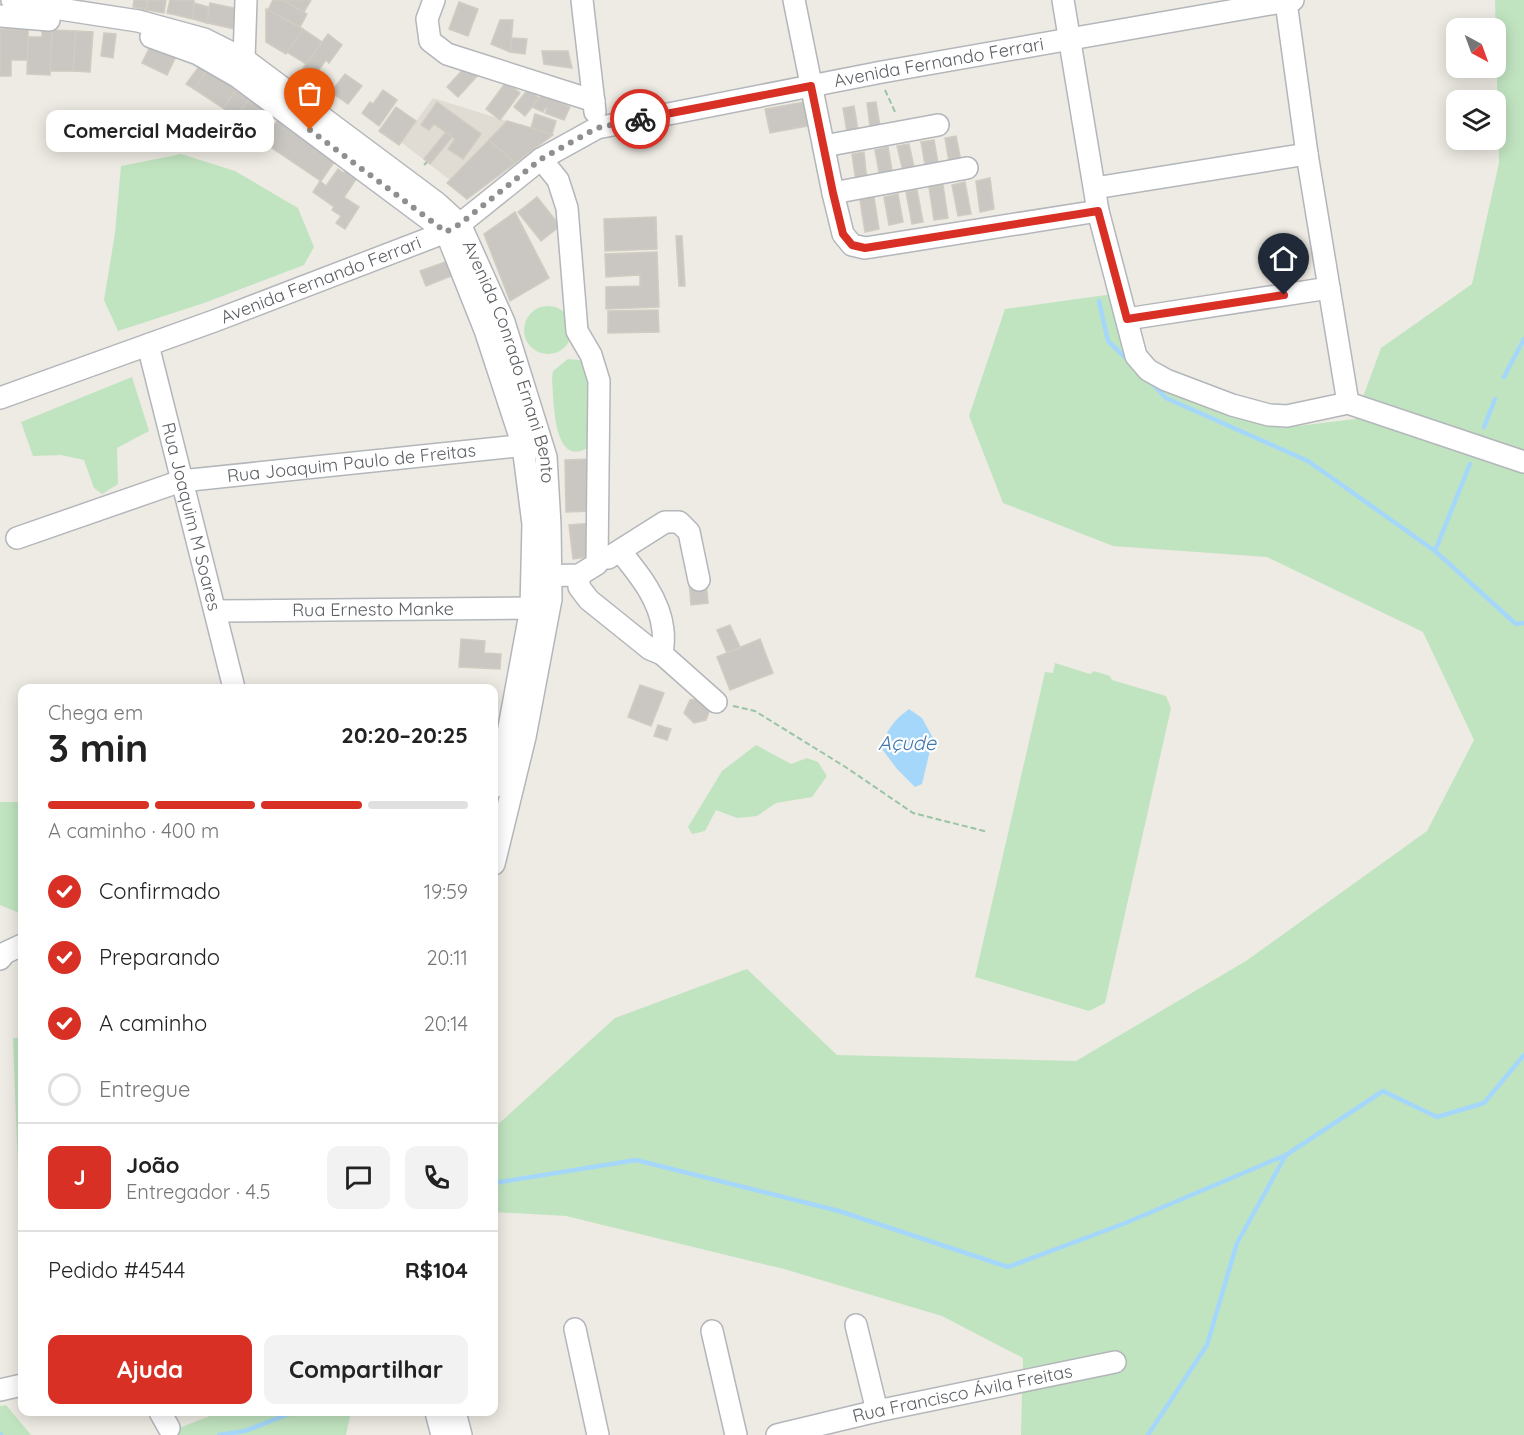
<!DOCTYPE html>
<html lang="pt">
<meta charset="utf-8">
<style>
:root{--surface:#fff;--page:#f2f2f2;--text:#222;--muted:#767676;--line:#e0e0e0;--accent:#d93025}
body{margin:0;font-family:Quicksand,sans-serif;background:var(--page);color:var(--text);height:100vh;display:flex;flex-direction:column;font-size:22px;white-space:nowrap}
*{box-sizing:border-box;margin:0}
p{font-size:20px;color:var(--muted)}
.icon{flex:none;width:33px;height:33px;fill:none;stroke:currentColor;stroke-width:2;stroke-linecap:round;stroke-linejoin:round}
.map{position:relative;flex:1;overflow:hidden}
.panel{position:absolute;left:18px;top:684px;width:480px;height:732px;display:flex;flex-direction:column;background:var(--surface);border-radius:12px;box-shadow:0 3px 15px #0003}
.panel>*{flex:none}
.needle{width:39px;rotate:139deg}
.fabs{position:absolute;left:1446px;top:18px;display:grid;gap:12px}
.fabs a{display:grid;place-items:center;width:60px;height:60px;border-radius:12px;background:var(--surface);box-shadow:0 3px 15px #0003;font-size:30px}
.pin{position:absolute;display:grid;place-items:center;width:51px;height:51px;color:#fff;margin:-62px -26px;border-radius:50% 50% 50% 0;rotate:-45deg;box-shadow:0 0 6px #0007}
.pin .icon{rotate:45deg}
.courier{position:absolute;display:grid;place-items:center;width:60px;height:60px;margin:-30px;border:4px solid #d93025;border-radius:50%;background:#fff;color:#222;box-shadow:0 2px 8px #0007}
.bubble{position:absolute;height:42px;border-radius:12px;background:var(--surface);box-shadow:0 3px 15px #0003;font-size:20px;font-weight:800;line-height:42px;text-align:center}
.head em{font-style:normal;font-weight:800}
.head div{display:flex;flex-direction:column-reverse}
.head{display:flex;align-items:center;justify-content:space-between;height:102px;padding:0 30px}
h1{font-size:39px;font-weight:800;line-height:45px}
.bar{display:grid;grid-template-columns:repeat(4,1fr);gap:9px 6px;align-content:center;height:72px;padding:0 30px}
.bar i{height:8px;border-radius:4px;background:var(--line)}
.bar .current{background:var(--accent)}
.bar p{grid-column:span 4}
.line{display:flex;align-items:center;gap:15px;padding:0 30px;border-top:2px solid var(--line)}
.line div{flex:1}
.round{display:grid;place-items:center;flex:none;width:63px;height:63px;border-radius:12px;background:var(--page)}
ol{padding:0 30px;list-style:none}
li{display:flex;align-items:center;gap:18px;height:66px}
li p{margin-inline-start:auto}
li .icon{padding:6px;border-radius:50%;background:var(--accent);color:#fff;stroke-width:4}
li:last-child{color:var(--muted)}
li i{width:33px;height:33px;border:3px solid var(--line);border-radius:50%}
.action{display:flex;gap:12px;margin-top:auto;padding:12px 30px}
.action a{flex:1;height:69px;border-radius:12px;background:var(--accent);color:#fff;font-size:24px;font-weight:800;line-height:69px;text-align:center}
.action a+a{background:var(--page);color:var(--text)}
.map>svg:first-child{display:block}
.education{fill:#e0dcd4}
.green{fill:#c1e4c0}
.water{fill:#a5d7fb}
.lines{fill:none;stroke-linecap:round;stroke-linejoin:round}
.stream{stroke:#a5d7fb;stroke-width:4.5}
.building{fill:#cac7c2;stroke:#d1ccc1;stroke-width:1.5}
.minor-casing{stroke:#b3b6ba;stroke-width:24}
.path{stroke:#9ac4a5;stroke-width:2;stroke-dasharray:6 3;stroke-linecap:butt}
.minor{stroke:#fff;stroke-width:21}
.done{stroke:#8e9090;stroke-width:6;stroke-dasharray:0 10.8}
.route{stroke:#d93025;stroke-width:8}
.labels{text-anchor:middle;stroke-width:4.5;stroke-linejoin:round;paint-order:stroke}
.street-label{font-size:18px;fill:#5b5f63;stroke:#fff}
.water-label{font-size:20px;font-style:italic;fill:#4278ad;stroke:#fff}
</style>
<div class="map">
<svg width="1524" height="1435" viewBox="0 0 1524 1435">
<rect width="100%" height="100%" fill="#edebe3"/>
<polygon class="education" points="433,98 507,121 450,180 401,142"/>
<g class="green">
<polygon points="1495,0 1524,0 1524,1435 1021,1435 1023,1358 942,1316 784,1269 566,1216 494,1212 494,1128 615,1018 747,969 837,1055 1076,1061 1246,961 1427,831 1474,740 1423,632 1267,557 1113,546 1003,503 969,416 1005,309 1113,294 1140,372 1281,428 1355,419 1381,348 1472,284 1499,163"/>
<polygon points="181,154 235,171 298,208 314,247 304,265 204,303 118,331 104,300 115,233 121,166"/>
<circle cx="548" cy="330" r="24"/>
<path d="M568,359l11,1 9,4 4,81c-40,29 -38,-46 -40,-67l1,-7z"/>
<polygon points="132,377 149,431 117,448 118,484 102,494 94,488 84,460 61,455 33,456 21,422"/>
<polygon points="1055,663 1090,674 1094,671 1110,676 1112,680 1166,696 1171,708 1105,1003 1089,1011 975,977 1045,672 1053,673"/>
<polygon points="756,745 791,764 807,758 818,762 827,776 812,797 776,803 757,816 737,818 716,810 705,831 692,834 688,827 722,771"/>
<polygon points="0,802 22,802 22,914 0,905"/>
<polygon points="13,1038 22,1038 22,1276"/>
<polygon points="6,1405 31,1435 0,1435 0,1406"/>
<polygon points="220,1412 351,1412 346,1435 161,1435"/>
</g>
<path class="water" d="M909,709l13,9 11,20 -11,46 -7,3 -18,-18 -15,-20c3,-18 12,-29 27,-40z"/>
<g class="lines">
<g class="stream">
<polyline points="1099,301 1108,341 1129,361"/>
<polyline points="1504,377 1524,339"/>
<polyline points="1150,381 1166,398 1308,461 1435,551 1516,624 1524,623"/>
<polyline points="1484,427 1495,399"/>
<polyline points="1435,551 1470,464"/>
<polyline points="494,1183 636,1160 839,1211 1008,1267 1123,1224 1286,1155"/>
<polyline points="0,1434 1,1435"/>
<polyline points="219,1435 245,1431 294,1412"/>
<polyline points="1148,1435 1207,1345 1237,1243 1286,1155 1383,1091 1437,1117 1484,1103 1524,1055"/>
</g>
</g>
<g class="building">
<polygon points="134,0 148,0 146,10 133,7"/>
<polygon points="148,0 166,0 164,13 146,10"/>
<polygon points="170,0 194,0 193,19 167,13"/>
<polygon points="273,0 282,0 307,14 300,27 268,10"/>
<polygon points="282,0 311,0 304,12"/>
<polygon points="459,2 478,9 468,36 449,29"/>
<polygon points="194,3 209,7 207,23 193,19"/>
<polygon points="210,3 239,9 239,30 207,23"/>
<polygon points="266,9 303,29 286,54 266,42"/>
<polygon points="500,20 513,20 510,52 491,44"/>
<polygon points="0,29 28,30 28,60 11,60 11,76 0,76"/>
<polygon points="303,29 322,42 306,64 287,52"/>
<polygon points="42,30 52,30 50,75 27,74 28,37 42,37"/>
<polygon points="52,30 76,31 73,71 50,71"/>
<polygon points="76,31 93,32 90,72 73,71"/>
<polygon points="104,33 116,34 113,58 101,56"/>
<polygon points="328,34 342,45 329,63 326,60 312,79 301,71"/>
<polygon points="512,38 527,39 525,54 510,52"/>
<polygon points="153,41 178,52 167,75 142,63"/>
<polygon points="542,51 568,51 572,68 544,64"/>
<polygon points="201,64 208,69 194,89 186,84"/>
<polygon points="468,64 479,74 458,97 447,87"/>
<polygon points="208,69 237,89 223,108 194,89"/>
<polygon points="345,74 362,86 348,104 331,92"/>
<polygon points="506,82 520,93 500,120 486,109"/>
<polygon points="237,89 250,98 235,117 223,108"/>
<polygon points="528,89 539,98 525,116 514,107"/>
<polygon points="383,90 397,100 379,126 362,113 370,102 373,104"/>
<polygon points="542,94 570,107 564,120 545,113 547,109 545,108 543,112 532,107"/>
<polygon points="250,98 274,114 254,143 236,130 242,121 235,117"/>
<polygon points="437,102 481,134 463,159 448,149 455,139 434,124 429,130 421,125"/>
<polygon points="804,102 808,126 770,133 765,109"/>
<polygon points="876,102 881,132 871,134 867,103"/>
<polygon points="854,106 859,136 848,138 843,108"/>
<polygon points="396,107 416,121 399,145 379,131"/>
<polygon points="535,114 556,121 552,134 531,128"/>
<polygon points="279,118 337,158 321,181 263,142"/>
<polygon points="507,121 552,134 553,135 515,163 489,140"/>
<polygon points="446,132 452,137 430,164 424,159"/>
<polygon points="956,136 962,166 950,168 945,138"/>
<polygon points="489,140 515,163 467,199 447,183"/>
<polygon points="934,140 939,169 926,171 921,142"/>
<polygon points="909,144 915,172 904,175 897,146"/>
<polygon points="888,147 893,176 880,178 875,150"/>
<polygon points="864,152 867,181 856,182 852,154"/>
<polygon points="338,169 344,173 345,170 357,178 344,197 359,207 345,229 336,223 341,216 332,210 334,207 313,192 320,181 326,186"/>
<polygon points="990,178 994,209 980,212 976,181"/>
<polygon points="965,182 971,214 958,216 952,185"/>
<polygon points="943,185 948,218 934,220 929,187"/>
<polygon points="917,190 923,222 912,224 906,192"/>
<polygon points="898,194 903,222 889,225 884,197"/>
<polygon points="537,197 560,226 541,241 518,212"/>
<polygon points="874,197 879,229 865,232 860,200"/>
<polygon points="515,212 549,278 510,301 484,234"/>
<polygon points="656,217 657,249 605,251 604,219"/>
<polygon points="676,236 682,236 685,286 679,286"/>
<polygon points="657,252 659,307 606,309 606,287 640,286 640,275 606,277 605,254"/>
<polygon points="451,260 456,274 426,286 420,271"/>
<polygon points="658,310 659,332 608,333 608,311"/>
<polygon points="591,459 592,511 566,512 565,460"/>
<polygon points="593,523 596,556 573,559 569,525"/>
<polygon points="706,580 708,603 691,605 689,581"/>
<polygon points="730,625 740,647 727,653 717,630"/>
<polygon points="461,639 485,641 484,653 501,654 500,669 459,667"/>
<polygon points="760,639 773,673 730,690 717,657"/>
<polygon points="640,685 664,693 651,726 628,717"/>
<polygon points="703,698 710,709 706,720 694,723 684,713 690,700"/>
<polygon points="658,725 671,729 667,740 654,736"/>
</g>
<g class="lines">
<g class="minor-casing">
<g id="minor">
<path id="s1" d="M12,0l29,6 97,15 66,18 40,20 193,144 23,21 44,98 38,122 4,13 4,68 1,74 -26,138 -31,127"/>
<polyline points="434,0 427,19 430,41 447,54 594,101"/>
<polyline points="582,0 595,112"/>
<polyline points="794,0 833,193 843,234 852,245 865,248 1098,211"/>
<polyline points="1063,0 1098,211 1136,356 1148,370 1166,380 1232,405 1269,415 1287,416 1348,403 1524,462"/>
<polyline points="1286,2 1307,154 1348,403"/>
<polyline points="0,16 49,20"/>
<polyline points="151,37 198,54 238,77 446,232 485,330 523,446 533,524 531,608 508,733 494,787"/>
<polyline points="241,71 244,59 246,0"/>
<polyline points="824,146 938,125"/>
<polyline points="1095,188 1307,154"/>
<polyline points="833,193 967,168"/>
<polyline points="1127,319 1329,288"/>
<path id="s2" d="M148,345l86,343"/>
<path id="s3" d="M0,398l214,-77 232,-89 14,-8 81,-65 56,-31 285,-56 411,-72"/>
<path id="s4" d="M17,538l164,-57 355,-37"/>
<path d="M620,551c19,23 40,49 43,79 1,8 0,17 -1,24l54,48"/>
<polyline points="608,558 665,522 679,522 689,532 699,580"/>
<polyline points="579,575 579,587 589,600 650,649 662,654"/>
<polyline points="535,576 579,575 597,564 599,381 591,355 577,331 567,208 558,180 541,159"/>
<path id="s5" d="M215,611l329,-3"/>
<polyline points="0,959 5,953 22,945"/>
<polyline points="856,1325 877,1411"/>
<polyline points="575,1329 598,1435"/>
<polyline points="712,1331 736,1435"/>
<polyline points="0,1390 22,1385"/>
<polyline points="160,1412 169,1428"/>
<polyline points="436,1412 442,1435"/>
<polyline points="455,1412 461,1435"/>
<path id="s6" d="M777,1435l100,-24 238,-49"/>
</g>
</g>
<g class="path">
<polyline points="885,90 896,114"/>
<polyline points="424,165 427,162"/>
<polyline points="733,706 755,711 847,768 913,813 988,832"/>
</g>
<use href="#minor" class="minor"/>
</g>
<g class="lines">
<polyline class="done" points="310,130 446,232 460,224 541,159 597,128 640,119"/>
<polyline class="route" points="640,119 811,86 833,193 843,234 852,245 865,248 1098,211 1127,319 1284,295"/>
</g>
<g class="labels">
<g class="street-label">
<text dy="6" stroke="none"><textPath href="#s3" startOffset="1008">Avenida Fernando Ferrari</textPath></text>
<text dy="6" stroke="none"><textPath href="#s3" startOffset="342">Avenida Fernando Ferrari</textPath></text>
<text dy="6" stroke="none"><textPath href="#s1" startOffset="660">Avenida Conrado Ernani Bento</textPath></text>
<text dy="6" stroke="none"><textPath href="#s4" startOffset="345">Rua Joaquim Paulo de Freitas</textPath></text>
<text dy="6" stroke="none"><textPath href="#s2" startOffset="177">Rua Joaquim M Soares</textPath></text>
<text dy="6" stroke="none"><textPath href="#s5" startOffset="158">Rua Ernesto Manke</textPath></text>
<text dy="6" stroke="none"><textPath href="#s6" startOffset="190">Rua Francisco Ávila Freitas</textPath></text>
</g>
<g class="water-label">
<text x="907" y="750">Açude</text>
</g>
</g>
</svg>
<div class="fabs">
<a><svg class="needle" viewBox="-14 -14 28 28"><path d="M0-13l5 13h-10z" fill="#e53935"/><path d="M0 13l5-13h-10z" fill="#767676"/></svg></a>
<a><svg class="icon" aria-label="layers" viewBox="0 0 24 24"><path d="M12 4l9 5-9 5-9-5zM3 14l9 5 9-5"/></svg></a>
</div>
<div class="pin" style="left:310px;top:130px;background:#ea580c"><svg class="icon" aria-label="bag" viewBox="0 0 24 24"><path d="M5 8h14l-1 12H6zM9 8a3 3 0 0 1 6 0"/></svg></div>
<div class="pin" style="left:1284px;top:295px;background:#1f2937"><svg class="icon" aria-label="home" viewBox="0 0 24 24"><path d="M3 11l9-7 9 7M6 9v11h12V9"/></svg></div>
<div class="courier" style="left:640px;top:119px"><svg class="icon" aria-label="bike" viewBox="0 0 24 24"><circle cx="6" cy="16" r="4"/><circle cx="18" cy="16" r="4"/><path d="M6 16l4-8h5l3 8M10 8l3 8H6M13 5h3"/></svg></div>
<div class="bubble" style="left:46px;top:110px;width:228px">Comercial Madeirão</div>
<section class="panel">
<div class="head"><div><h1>3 min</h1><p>Chega em</p></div><em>20:20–20:25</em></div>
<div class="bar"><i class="current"></i><i class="current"></i><i class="current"></i><i></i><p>A caminho · 400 m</p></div>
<ol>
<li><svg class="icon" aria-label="check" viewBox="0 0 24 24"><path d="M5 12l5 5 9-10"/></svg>Confirmado<p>19:59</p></li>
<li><svg class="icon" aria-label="check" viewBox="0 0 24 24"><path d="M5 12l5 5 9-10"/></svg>Preparando<p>20:11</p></li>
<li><svg class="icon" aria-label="check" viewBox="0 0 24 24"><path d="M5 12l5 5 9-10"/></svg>A caminho<p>20:14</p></li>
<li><i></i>Entregue</li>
</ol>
<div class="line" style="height:108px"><b class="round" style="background:var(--accent);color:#fff">J</b><div><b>João</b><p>Entregador · 4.5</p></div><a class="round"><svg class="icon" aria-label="chat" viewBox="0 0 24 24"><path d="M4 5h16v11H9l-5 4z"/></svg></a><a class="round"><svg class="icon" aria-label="phone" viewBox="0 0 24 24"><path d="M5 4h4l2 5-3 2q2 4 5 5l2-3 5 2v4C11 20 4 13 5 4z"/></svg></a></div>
<div class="line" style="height:78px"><div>Pedido #4544</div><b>R$104</b></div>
<div class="action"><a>Ajuda</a><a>Compartilhar</a></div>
</section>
</div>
